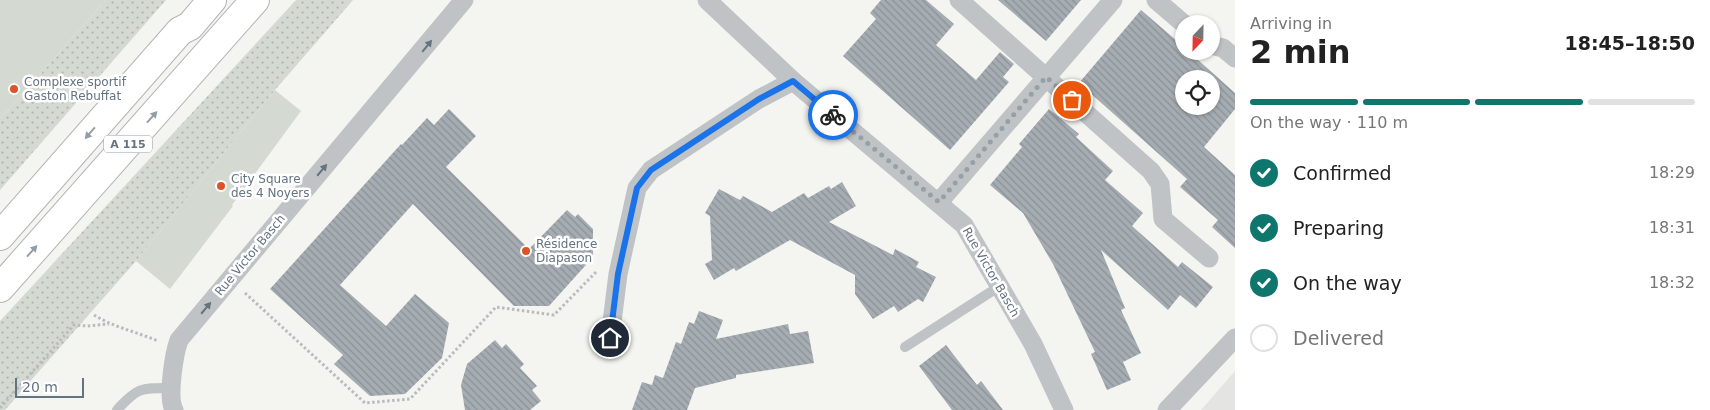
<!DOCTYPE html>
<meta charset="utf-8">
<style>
:root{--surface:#fff;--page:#f6f6f6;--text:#222;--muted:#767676;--line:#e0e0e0;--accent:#0f766e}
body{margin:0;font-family:"DejaVu Sans",sans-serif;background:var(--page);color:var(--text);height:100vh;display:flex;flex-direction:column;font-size:19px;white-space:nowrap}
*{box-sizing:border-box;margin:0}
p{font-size:16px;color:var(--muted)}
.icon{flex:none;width:28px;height:28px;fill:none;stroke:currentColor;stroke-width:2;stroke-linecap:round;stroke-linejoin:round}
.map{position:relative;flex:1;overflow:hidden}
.side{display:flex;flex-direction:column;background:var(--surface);width:475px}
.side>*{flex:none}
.needle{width:32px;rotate:202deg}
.buttons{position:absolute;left:1175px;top:15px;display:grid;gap:10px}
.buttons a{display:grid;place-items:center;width:45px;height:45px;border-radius:50%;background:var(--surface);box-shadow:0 1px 4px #0004;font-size:25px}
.scale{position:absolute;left:15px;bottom:12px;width:69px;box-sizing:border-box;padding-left:5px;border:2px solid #647380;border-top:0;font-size:14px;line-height:18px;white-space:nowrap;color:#647380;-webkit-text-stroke:4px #fff;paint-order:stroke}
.pin{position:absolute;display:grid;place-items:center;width:42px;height:42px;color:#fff;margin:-21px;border:2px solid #fff;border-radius:50%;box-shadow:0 1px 5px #0007}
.courier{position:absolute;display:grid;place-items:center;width:50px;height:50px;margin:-25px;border:4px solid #1a73e8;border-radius:50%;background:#fff;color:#222;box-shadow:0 1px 6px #0007}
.head em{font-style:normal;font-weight:600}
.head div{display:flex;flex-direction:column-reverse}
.head{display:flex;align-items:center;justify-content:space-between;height:85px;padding:0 15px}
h1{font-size:32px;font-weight:600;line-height:38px}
.bar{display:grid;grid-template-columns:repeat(4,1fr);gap:8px 5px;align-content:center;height:60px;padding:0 15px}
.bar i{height:6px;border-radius:4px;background:var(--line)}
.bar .current{background:var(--accent)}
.bar p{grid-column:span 4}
ol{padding:0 15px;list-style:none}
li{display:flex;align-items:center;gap:15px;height:55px}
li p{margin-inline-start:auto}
li .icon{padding:5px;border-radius:50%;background:var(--accent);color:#fff;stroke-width:4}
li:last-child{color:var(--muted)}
li i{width:28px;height:28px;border:2px solid var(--line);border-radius:50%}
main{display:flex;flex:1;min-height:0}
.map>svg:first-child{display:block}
.built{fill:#e4e5e3}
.grass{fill:url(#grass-dots)}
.pitch{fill:#d4dad1}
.building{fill:url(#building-back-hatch);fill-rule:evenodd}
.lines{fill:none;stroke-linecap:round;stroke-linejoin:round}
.motorway-casing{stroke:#b2b5b8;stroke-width:30}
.path{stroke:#b9bbbd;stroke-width:3;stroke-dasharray:2.5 2.5;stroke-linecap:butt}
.service{stroke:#bfc3c6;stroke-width:10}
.minor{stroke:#bfc3c6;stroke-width:19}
.motorway{stroke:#fff;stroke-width:28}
.oneway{fill:#647380}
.oneway2{fill:#929da6}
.done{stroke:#96a0a7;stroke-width:5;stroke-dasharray:0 9}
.route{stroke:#1a73e8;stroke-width:6}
.poi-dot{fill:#db5528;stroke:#fff;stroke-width:2}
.labels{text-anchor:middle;stroke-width:5;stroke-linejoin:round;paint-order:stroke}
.shield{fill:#fff;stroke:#929da6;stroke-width:1}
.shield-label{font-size:11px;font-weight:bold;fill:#647380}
.poi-label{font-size:12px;fill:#647380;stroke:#fff;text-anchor:start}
.street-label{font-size:12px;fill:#647380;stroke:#fff}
</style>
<main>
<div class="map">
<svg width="1235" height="410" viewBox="0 0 1235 410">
<defs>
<pattern id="grass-dots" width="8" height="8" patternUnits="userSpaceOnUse" patternTransform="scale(1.25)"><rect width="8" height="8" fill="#d4dad1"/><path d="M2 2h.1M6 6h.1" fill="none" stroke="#b0b5af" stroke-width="1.8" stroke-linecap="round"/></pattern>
<pattern id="building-back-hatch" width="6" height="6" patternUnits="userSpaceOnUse" patternTransform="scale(1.25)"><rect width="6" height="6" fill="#a6adb2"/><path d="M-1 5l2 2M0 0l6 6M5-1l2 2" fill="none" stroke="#8b9196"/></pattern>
</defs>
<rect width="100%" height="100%" fill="#f4f4f0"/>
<polygon class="built" points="1235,371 1235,410 1201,410"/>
<g class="grass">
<polygon points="106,0 166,0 0,190 0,119"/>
<polygon points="296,0 353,0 275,90 136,261 5,410 0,410 0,321"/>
</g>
<g class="pitch">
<polygon points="0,0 106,0 0,119"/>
<polygon points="275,90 301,111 232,205 233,206 170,289 136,261"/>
</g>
<g class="building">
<polygon points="881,0 926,0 954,24 936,45 976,80 1000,52 1014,64 1003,77 1009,82 950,150 843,56 876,19 870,13"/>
<polygon points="998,0 1081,0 1046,41"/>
<path d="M1141,10l43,37v4h4l47,42v16l-31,38 31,28v73l-23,-21 6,-7 -38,-33 7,-8 -108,-96zM1184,79h27v27h-27z"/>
<polygon points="449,109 476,136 446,167 529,249 567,210 575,217 578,214 593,229 593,257 549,306 514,306 413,204 340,285 386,326 415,294 449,323 442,358 405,394 370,396 334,364 343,355 270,289 401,144 402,145 427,118 434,125"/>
<polygon points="1049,109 1079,134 1076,137 1113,171 1105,180 1143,213 1132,226 1178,267 1182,262 1213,287 1196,308 1180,295 1168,310 1101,250 1125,308 1121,310 1141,353 1123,362 1131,380 1107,390 1091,354 1095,352 1053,264 1023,213 990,185 1022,147 1019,144"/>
<polygon points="842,182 856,206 829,222 893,255 895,249 919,262 916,267 936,277 923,302 918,299 898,312 894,306 873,319 855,294 855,275 790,240 736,271 734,268 714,280 705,264 712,260 710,216 705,213 719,189 740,200 743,196 772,212 804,193 808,198 829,186 831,189"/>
<polygon points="699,311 723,320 716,339 788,324 790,334 808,331 814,363 736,375 736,378 695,388 687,410 632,410 642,382 652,385 655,375 663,378 676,342 681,344 689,322 694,324"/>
<polygon points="495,340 502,348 506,344 524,364 520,368 537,386 532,390 541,401 530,410 465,410 461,385 467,364"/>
<polygon points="946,345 977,385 981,381 1003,410 952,410 919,366"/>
</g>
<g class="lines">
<g class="motorway-casing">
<g id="motorway">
<polyline points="0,236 180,31 190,26 212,0"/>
<polyline points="0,288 255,0"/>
</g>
</g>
<g class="path">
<polyline points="245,293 365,403 410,399 496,307 554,315 597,271"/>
<path d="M94,315c19,12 43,17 64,26"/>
<polyline points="0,408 74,325 87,326 109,324"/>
</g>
<g class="service">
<polyline points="905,347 1000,286"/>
<path d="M117,410c21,-23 24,-22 55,-22"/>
</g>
<g class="minor">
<polyline points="707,0 793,81 964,225 1033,344 1064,410"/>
<polyline points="959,0 1151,171 1160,184 1163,219 1209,258"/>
<polyline points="1156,0 1184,24"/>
<polyline points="1211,45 1223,48 1235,58"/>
<polyline points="939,202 1113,0"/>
<polyline points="610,338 618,274 637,188 651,170 759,99 793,81"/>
<path d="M174,410c-7,-13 0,-56 5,-70l285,-340"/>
<polyline points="1167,410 1235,338"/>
</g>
<use href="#motorway" class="motorway"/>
</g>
<defs><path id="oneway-solid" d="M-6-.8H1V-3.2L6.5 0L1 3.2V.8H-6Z" transform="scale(1.25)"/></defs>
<g class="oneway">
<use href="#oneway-solid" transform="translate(427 46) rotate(-51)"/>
<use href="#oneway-solid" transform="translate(322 170) rotate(-50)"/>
<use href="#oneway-solid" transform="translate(206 308) rotate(-50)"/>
</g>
<g class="oneway2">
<use href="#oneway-solid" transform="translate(152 117) rotate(-48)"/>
<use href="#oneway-solid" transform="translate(90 133) rotate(131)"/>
<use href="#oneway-solid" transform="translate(32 251) rotate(-48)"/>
</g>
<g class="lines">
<polyline class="done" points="833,115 939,202 1046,77 1072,100"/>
<polyline class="route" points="610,338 618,274 637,188 651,170 759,99 793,81 833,115"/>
</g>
<g class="poi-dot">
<circle cx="14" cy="89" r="5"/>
<circle cx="221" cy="186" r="5"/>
<circle cx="526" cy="251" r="5"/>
</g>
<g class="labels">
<rect class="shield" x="104" y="135.5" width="48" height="17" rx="4"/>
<g class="shield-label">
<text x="128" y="148">A 115</text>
</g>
<g class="poi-label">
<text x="24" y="86">Complexe sportif<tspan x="24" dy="14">Gaston Rebuffat</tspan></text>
<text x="231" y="183">City Square<tspan x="231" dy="14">des 4 Noyers</tspan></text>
<text x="536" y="248">Résidence<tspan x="536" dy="14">Diapason</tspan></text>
</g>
<g class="street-label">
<text transform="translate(250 255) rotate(-50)" y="4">Rue Victor Basch</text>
<text transform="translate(991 272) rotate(60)" y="4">Rue Victor Basch</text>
</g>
</g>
</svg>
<div class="buttons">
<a><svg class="needle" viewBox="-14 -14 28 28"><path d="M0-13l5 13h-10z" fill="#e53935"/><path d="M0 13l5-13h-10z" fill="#767676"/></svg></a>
<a><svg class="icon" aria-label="locate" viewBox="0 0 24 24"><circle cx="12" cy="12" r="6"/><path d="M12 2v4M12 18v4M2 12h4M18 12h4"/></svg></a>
</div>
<div class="scale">20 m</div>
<div class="pin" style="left:1072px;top:100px;background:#ea580c"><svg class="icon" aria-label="bag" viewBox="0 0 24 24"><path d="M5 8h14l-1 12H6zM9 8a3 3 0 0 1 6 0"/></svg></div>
<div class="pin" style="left:610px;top:338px;background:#1f2937"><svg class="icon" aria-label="home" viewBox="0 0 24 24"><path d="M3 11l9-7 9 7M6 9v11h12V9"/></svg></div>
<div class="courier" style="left:833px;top:115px"><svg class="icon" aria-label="bike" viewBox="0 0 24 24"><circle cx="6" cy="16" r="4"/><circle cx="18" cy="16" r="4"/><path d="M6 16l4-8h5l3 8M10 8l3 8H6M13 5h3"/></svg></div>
</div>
<section class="side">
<div class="head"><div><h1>2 min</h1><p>Arriving in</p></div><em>18:45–18:50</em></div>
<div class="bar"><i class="current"></i><i class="current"></i><i class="current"></i><i></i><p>On the way · 110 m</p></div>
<ol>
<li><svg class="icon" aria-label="check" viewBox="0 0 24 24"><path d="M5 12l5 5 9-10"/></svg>Confirmed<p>18:29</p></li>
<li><svg class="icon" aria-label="check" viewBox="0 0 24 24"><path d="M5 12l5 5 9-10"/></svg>Preparing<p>18:31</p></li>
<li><svg class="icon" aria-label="check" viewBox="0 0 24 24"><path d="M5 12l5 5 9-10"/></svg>On the way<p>18:32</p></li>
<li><i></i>Delivered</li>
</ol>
</section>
</main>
